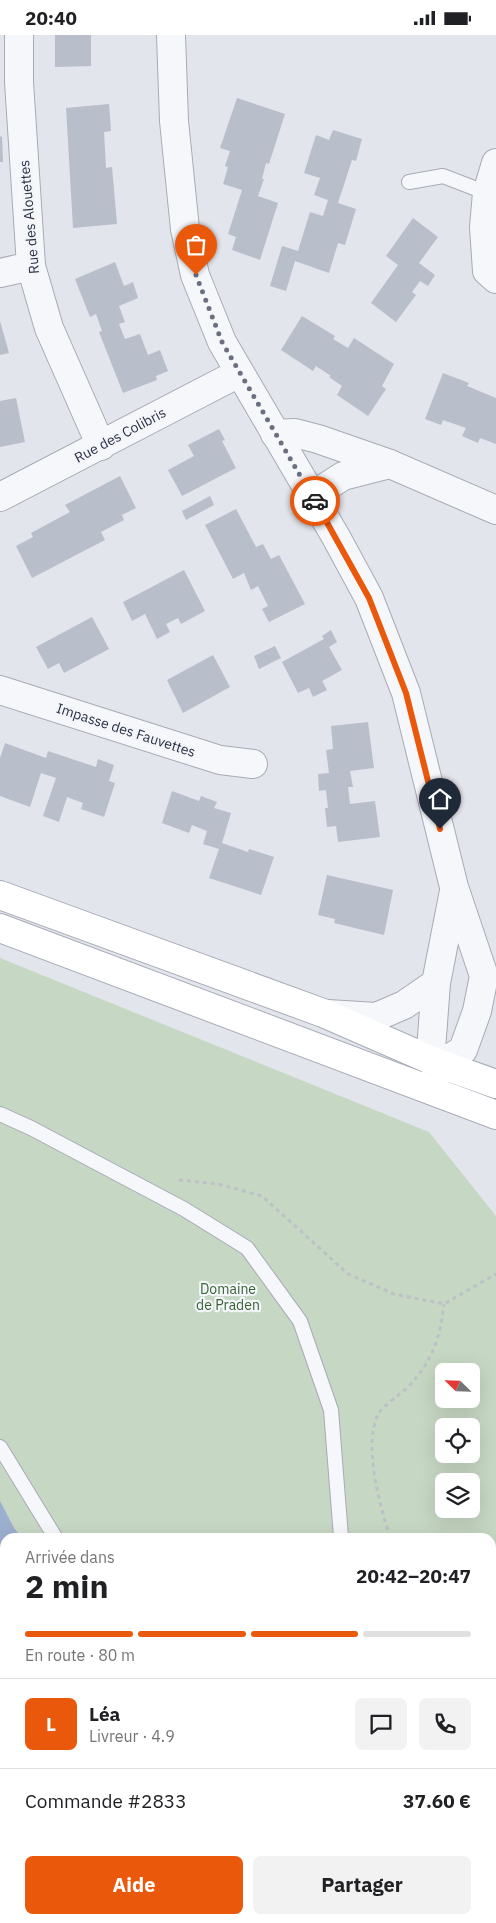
<!DOCTYPE html>
<html lang="fr">
<meta charset="utf-8">
<style>
:root{--surface:#fff;--page:#f2f2f2;--text:#202124;--muted:#757577;--line:#e0e0e0;--accent:#ea580c}
body{margin:0;font-family:"IBM Plex Sans",sans-serif;background:var(--page);color:var(--text);height:100vh;display:flex;flex-direction:column;font-size:19px;white-space:nowrap}
*{box-sizing:border-box;margin:0}
p{font-size:16px;color:var(--muted)}
.icon{flex:none;width:28px;height:28px;fill:none;stroke:currentColor;stroke-width:2;stroke-linecap:round;stroke-linejoin:round}
.map{position:relative;flex:1;overflow:hidden}
.details{position:absolute;left:0px;top:1498px;width:496px;height:391px;display:flex;flex-direction:column;background:var(--surface);border-radius:15px 15px 0 0;box-shadow:0 5px 20px #0002}
.details>*{flex:none}
.needle{width:32px;rotate:293deg}
.tools{position:absolute;left:435px;top:1328px;display:grid;gap:10px}
.tools a{display:grid;place-items:center;width:45px;height:45px;border-radius:8px;background:var(--surface);box-shadow:0 5px 20px #0002;font-size:25px}
.pin{position:absolute;display:grid;place-items:center;width:42px;height:42px;color:#fff;margin:-51px -21px;border-radius:50% 50% 50% 0;rotate:-45deg;box-shadow:0 0 5px #0007}
.pin .icon{rotate:45deg}
.courier{position:absolute;display:grid;place-items:center;width:50px;height:50px;margin:-25px;border:4px solid #ea580c;border-radius:50%;background:#fff;color:#222;box-shadow:0 1px 6px #0007}
.overview em{font-style:normal;font-weight:700}
.overview div{display:flex;flex-direction:column-reverse}
.overview{display:flex;align-items:center;justify-content:space-between;height:85px;padding:0 25px}
h1{font-size:32px;font-weight:700;line-height:38px}
.bar{display:grid;grid-template-columns:repeat(4,1fr);gap:8px 5px;align-content:center;height:60px;padding:0 25px}
.bar i{height:6px;border-radius:4px;background:var(--line)}
.bar .on{background:var(--accent)}
.bar p{grid-column:span 4}
.line{display:flex;align-items:center;gap:12px;padding:0 25px;border-top:1px solid var(--line)}
.line div{flex:1}
.round{display:grid;place-items:center;flex:none;width:52px;height:52px;border-radius:8px;background:var(--page)}
.primary-button{display:flex;gap:10px;margin-top:auto;padding:10px 25px}
.primary-button a{flex:1;height:58px;border-radius:8px;background:var(--accent);color:#fff;font-size:20px;font-weight:700;line-height:58px;text-align:center}
.primary-button a+a{background:var(--page);color:var(--text)}
.status{display:flex;justify-content:space-between;align-items:center;height:35px;padding:0 25px;background:var(--surface);direction:ltr}
.status svg{height:14px;fill:currentColor}
.map>svg:first-child{display:block}
.park{fill:#c6d7c3;fill-rule:evenodd}
.water{fill:#9bafcf}
.lines{fill:none;stroke-linecap:round;stroke-linejoin:round}
.stream{stroke:#9bafcf;stroke-width:9}
.building{fill:#b9becb}
.lane-casing{stroke:#a7abb7;stroke-width:16}
.street-casing{stroke:#a7abb7;stroke-width:30}
.secondary-casing{stroke:#a7abb7;stroke-width:30}
.path{stroke:#bdc0c8;stroke-width:3;stroke-dasharray:4 4;stroke-linecap:butt}
.lane{stroke:#f6f7fa;stroke-width:14}
.street{stroke:#f6f7fa;stroke-width:28}
.secondary{stroke:#fff;stroke-width:28}
.done{stroke:#6a7080;stroke-width:5;stroke-dasharray:0 9}
.route{stroke:#ea580c;stroke-width:6}
.labels{text-anchor:middle;stroke-width:4.5;stroke-linejoin:round;paint-order:stroke}
.street-label{font-size:14px;fill:#293146;stroke:#f3f5f9}
.park-label{font-size:14px;fill:#396334;stroke:#f3f5f9}
</style>
<div class="status"><b>20:40</b><svg viewBox="0 0 49 12"><path d="M0 12V9h3v3zM5 12V6h3v6zM10 12V3h3v9zM15 12V0h3v12zM26 1h20v11H26zM47 4h2v5h-2z"/></svg></div>
<div class="map">
<svg width="496" height="1888" viewBox="0 0 496 1888">
<rect width="100%" height="100%" fill="#e3e5ec"/>
<path class="park" d="M0,923l429,174 67,84v705l-14,-2h9v-382h-486v216l-5,-3zM444,1336h27v28h-27zM444,1391h27v28h-27zM444,1446h27v28h-27z"/>
<polygon class="water" points="0,1466 14,1493 21,1502 5,1502 5,1560 0,1562"/>
<g class="lines">
<g class="stream">
<polyline points="0,1731 5,1734"/>
<polyline points="399,1884 424,1888"/>
</g>
</g>
<g class="building">
<polygon points="55,0 91,0 91,31 55,32"/>
<polygon points="237,63 285,79 269,129 266,128 262,144 264,144 258,161 278,168 260,225 232,215 236,202 228,199 242,155 223,149 228,132 225,131 230,116 220,113"/>
<polygon points="109,69 111,96 104,97 106,133 112,132 117,189 73,193 66,73"/>
<polygon points="333,95 362,104 356,126 352,125 338,168 356,174 345,210 338,208 329,238 295,226 286,256 270,251 282,211 298,216 310,177 323,181 328,165 314,160 320,143 304,138 316,100 329,105"/>
<polygon points="2,101 3,127 0,127 0,102"/>
<polygon points="413,183 438,202 419,228 435,240 428,251 420,246 412,257 416,260 396,287 371,268 398,230 386,221"/>
<polygon points="115,227 124,251 133,247 138,263 119,271 125,287 119,289 125,304 140,299 148,320 160,315 168,336 156,341 157,345 123,358 99,297 102,296 96,279 90,282 75,244"/>
<polygon points="302,281 335,301 333,304 348,313 354,303 394,329 382,351 386,354 368,381 337,360 342,351 329,342 331,341 316,331 313,336 281,315"/>
<polygon points="0,286 9,318 0,320"/>
<polygon points="443,338 469,348 467,351 496,363 496,409 480,403 478,408 462,401 466,393 443,385 441,390 425,384"/>
<polygon points="16,363 25,407 0,412 0,366"/>
<polygon points="219,394 225,405 222,406 236,433 182,461 168,435 194,421 188,410"/>
<polygon points="120,441 136,473 122,480 124,485 101,497 105,505 32,543 16,511 33,502 31,498 70,477 65,470"/>
<polygon points="210,461 214,470 186,485 182,476"/>
<polygon points="236,474 256,512 263,509 271,524 279,520 305,569 269,587 262,574 268,571 258,551 251,555 244,538 233,544 205,490"/>
<polygon points="184,535 205,576 181,589 178,583 166,589 170,597 157,604 145,579 132,586 123,567"/>
<polygon points="92,582 109,614 64,638 59,628 48,634 36,612"/>
<polygon points="331,595 337,607 329,612 342,635 322,646 327,655 313,662 309,653 298,658 282,627 324,604 322,601"/>
<polygon points="275,611 281,623 259,634 254,621"/>
<polygon points="213,620 230,652 183,678 167,645"/>
<polygon points="368,687 374,733 350,736 353,752 348,752 350,769 375,766 380,802 338,807 336,791 327,792 325,773 328,773 326,755 319,756 318,739 329,738 326,715 333,714 331,691"/>
<polygon points="5,708 46,723 48,716 96,732 98,724 114,730 109,746 115,748 104,782 81,774 83,768 67,762 59,787 43,781 56,743 41,738 30,772 0,761 0,723"/>
<polygon points="172,756 199,766 201,761 217,767 214,773 231,778 222,808 248,817 249,814 274,822 261,860 209,843 219,814 203,809 207,796 192,790 189,798 162,788"/>
<polygon points="327,840 393,855 384,900 334,888 335,884 318,880"/>
</g>
<g class="lines">
<g class="lane-casing">
<g id="lane">
<polyline points="409,147 443,141 487,158"/>
<polyline points="0,1079 31,1093 184,1174 247,1213 300,1286 331,1375 341,1502"/>
<polyline points="0,1412 55,1502"/>
</g>
</g>
<g class="street-casing">
<g id="street">
<polyline points="19,0 19,47 31,231 49,293 101,411"/>
<polyline points="171,0 174,86 185,194 195,240 222,307 336,502 369,563 406,658 454,852 484,941 477,976 463,1015 440,1029 433,1047"/>
<polyline points="496,128 487,158 484,192 487,236 496,244"/>
<polyline points="0,238 31,231"/>
<polyline points="275,399 295,398 318,404 390,429 496,475"/>
<polyline points="312,461 343,441 390,429"/>
<polyline points="0,462 239,338"/>
<polyline points="0,655 220,725 253,729"/>
<polyline points="436,948 431,1015 440,1029"/>
<polyline points="328,979 376,982 404,970 436,948 454,856"/>
</g>
</g>
<g class="secondary-casing">
<g id="secondary">
<polyline points="0,860 323,978 440,1029 496,1049"/>
<polyline points="0,893 496,1080"/>
</g>
</g>
<g class="path">
<polyline points="179,1145 218,1149 262,1161 348,1239 394,1259 444,1269 496,1239"/>
<path d="M390,1502c-10,-31 -27,-91 -12,-123 4,-7 21,-19 28,-25 26,-26 34,-50 38,-85"/>
<polyline points="0,1695 5,1698"/>
<polyline points="491,1803 496,1812"/>
<polyline points="491,1857 496,1851"/>
</g>
<use href="#lane" class="lane"/>
<use href="#street" class="street"/>
<use href="#secondary" class="secondary"/>
</g>
<g class="lines">
<polyline class="done" points="196,240 222,307 315,466"/>
<polyline class="route" points="315,466 369,563 406,658 440,794"/>
</g>
<g class="labels">
<g class="street-label">
<text transform="translate(29 182) rotate(-95)" y="5">Rue des Alouettes</text>
<text transform="translate(120 400) rotate(-28)" y="5">Rue des Colibris</text>
<text transform="translate(126 695) rotate(18)" y="5">Impasse des Fauvettes</text>
</g>
<g class="park-label">
<text x="228" y="1259">Domaine<tspan x="228" dy="16">de Praden</tspan></text>
</g>
</g>
</svg>
<div class="tools">
<a><svg class="needle" viewBox="-14 -14 28 28"><path d="M0-13l5 13h-10z" fill="#e53935"/><path d="M0 13l5-13h-10z" fill="#757577"/></svg></a>
<a><svg class="icon" aria-label="locate" viewBox="0 0 24 24"><circle cx="12" cy="12" r="6"/><path d="M12 2v4M12 18v4M2 12h4M18 12h4"/></svg></a>
<a><svg class="icon" aria-label="layers" viewBox="0 0 24 24"><path d="M12 4l9 5-9 5-9-5zM3 14l9 5 9-5"/></svg></a>
</div>
<div class="pin" style="left:196px;top:240px;background:#ea580c"><svg class="icon" aria-label="bag" viewBox="0 0 24 24"><path d="M5 8h14l-1 12H6zM9 8a3 3 0 0 1 6 0"/></svg></div>
<div class="pin" style="left:440px;top:794px;background:#1f2937"><svg class="icon" aria-label="home" viewBox="0 0 24 24"><path d="M3 11l9-7 9 7M6 9v11h12V9"/></svg></div>
<div class="courier" style="left:315px;top:466px"><svg class="icon" aria-label="car" viewBox="0 0 24 24"><path d="M5 17H2v-5l4-1 3-4h7l3 4 3 1v5h-3M9 17h6M6 11h13"/><circle cx="7" cy="17" r="2"/><circle cx="17" cy="17" r="2"/></svg></div>
<section class="details">
<div class="overview"><div><h1>2 min</h1><p>Arrivée dans</p></div><em>20:42–20:47</em></div>
<div class="bar"><i class="on"></i><i class="on"></i><i class="on"></i><i></i><p>En route · 80 m</p></div>
<div class="line" style="height:90px"><b class="round" style="background:var(--accent);color:#fff">L</b><div><b>Léa</b><p>Livreur · 4.9</p></div><a class="round"><svg class="icon" aria-label="chat" viewBox="0 0 24 24"><path d="M4 5h16v11H9l-5 4z"/></svg></a><a class="round"><svg class="icon" aria-label="phone" viewBox="0 0 24 24"><path d="M5 4h4l2 5-3 2q2 4 5 5l2-3 5 2v4C11 20 4 13 5 4z"/></svg></a></div>
<div class="line" style="height:65px"><div>Commande #2833</div><b>37.60 €</b></div>
<div class="primary-button"><a>Aide</a><a>Partager</a></div>
</section>
</div>
